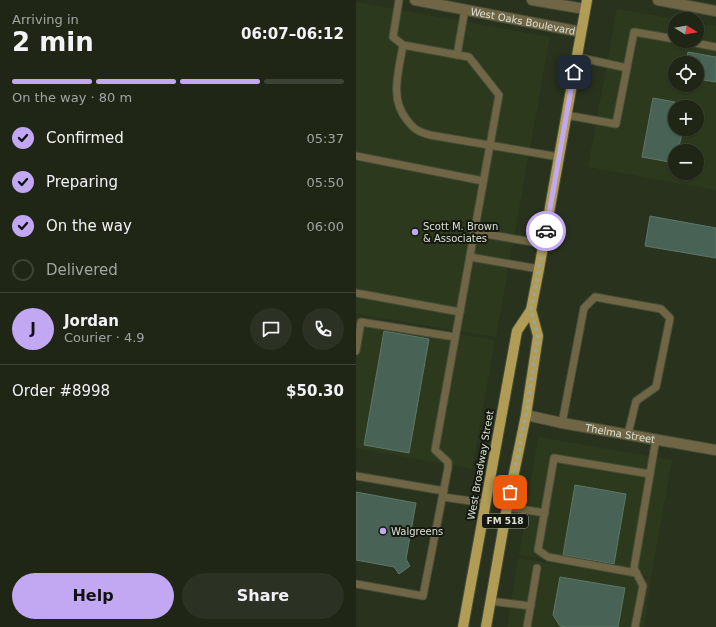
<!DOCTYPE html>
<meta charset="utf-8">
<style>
:root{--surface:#1f2616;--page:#2c3223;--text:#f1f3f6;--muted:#a1a5a1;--line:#3c4335;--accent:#c2a8f3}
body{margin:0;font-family:"DejaVu Sans",sans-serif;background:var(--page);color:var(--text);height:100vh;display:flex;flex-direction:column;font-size:15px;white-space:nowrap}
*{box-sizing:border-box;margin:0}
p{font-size:13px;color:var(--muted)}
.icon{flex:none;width:22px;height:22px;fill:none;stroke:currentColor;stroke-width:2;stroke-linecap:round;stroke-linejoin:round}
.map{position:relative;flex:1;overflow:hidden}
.sheet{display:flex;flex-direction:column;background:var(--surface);width:356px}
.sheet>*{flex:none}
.needle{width:26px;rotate:101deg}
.controls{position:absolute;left:312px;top:12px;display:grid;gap:8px}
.controls a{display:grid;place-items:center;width:36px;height:36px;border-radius:50%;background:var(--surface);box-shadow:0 1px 3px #0004,0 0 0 1px var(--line);font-size:20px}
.pin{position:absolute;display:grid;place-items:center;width:34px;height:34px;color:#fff;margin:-17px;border-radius:8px;box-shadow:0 2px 6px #0006}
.courier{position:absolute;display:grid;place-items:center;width:40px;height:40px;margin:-20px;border:3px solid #c2a8f3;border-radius:50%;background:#fff;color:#222;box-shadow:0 1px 5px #0007}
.head em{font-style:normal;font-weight:800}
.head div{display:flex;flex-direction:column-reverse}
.head{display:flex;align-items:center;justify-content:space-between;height:68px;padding:0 12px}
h1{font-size:26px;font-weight:800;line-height:30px}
.bar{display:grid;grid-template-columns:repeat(4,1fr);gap:6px 4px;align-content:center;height:48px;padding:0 12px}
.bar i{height:5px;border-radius:3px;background:var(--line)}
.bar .selected{background:var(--accent)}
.bar p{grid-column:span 4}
.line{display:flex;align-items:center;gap:10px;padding:0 12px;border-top:1px solid var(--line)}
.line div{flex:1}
.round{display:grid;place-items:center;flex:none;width:42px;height:42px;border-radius:21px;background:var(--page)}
ol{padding:0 12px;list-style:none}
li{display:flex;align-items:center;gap:12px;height:44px}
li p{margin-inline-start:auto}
li .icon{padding:4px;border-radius:50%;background:var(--accent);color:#111;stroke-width:4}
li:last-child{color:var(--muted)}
li i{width:22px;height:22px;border:2px solid var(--line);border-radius:50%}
.button{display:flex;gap:8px;margin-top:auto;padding:8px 12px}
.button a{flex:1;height:46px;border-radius:24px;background:var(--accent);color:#111;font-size:16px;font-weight:800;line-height:46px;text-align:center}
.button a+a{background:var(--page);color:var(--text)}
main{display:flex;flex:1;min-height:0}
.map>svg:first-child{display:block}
.built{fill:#2d391d;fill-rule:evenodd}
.building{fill:#486255;stroke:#5c7869}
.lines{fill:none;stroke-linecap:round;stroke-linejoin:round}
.service-casing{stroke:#454e3a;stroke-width:9}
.minor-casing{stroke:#454e3a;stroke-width:12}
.primary-casing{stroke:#454e3a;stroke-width:12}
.service{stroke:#706645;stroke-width:7}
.minor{stroke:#706645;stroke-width:10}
.primary{stroke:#b19c55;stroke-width:10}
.done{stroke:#9ca494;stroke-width:4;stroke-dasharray:0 7.2}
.route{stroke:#c2a8f3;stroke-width:5}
.poi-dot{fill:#c2a8f3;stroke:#14180f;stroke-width:1.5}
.labels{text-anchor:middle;stroke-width:4;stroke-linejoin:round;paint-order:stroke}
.shield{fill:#14180f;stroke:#9fa599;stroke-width:1}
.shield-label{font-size:9px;font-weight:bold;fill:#dae1d4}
.street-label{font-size:10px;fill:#dae1d4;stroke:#14180f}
.poi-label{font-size:10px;fill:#dae1d4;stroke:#14180f;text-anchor:start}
</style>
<main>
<section class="sheet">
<div class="head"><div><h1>2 min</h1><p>Arriving in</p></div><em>06:07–06:12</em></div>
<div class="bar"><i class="selected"></i><i class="selected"></i><i class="selected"></i><i></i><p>On the way · 80 m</p></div>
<ol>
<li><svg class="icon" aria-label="check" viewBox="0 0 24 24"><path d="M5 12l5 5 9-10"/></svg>Confirmed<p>05:37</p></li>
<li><svg class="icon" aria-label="check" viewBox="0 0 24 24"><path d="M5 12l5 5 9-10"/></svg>Preparing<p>05:50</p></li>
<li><svg class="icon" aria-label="check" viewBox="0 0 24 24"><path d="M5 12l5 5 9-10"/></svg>On the way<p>06:00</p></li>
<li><i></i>Delivered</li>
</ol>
<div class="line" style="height:72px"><b class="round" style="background:var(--accent);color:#111">J</b><div><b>Jordan</b><p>Courier · 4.9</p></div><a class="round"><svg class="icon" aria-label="chat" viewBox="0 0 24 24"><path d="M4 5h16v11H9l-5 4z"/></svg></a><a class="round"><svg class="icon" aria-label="phone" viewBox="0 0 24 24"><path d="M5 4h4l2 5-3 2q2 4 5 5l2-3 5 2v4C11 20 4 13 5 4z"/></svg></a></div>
<div class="line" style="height:52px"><div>Order #8998</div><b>$50.30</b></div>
<div class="button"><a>Help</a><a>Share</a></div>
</section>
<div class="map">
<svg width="360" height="627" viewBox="0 0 360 627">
<rect width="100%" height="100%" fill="#29321d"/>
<g class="built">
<polygon points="0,2 194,37 140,337 0,314"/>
<path d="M261,9l58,10v22h22v-18l19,3v164l-128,-23zM319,63h22v22h-22zM319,107h22v22h-22zM319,151h22v22h-22z"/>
<polygon points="0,317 139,340 116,469 0,448"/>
<polygon points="182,437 316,460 295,578 163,555"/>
<polygon points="162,558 295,579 288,627 151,627"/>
</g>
<g class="building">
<polygon points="332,52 360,57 360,82 341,79 341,63 330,63"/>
<polygon points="297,98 319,102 319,129 327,129 322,151 319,151 319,163 286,157"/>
<polygon points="294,216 360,228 360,258 289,246"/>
<polygon points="28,331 73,339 53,453 8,445"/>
<polygon points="219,485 270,494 258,564 207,555"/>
<polygon points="0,492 60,503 50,559 54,566 43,574 38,567 0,560"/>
<polygon points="204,577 269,588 262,627 211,627 204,626 197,615"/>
</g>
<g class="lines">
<g class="service-casing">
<g id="service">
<polyline points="329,41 360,47"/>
<path d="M47,45c-4,25 -14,54 4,75 3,4 7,9 12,11 3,2 8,3 11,4l129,22"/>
<polyline points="101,55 109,9"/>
<polyline points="221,57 271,68"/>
<polyline points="210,115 260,124 278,32 319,39"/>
<polyline points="0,156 127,181"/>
<polyline points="118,232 188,244"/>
<polyline points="114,257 183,269"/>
<polyline points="0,293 104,312"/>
<polyline points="0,351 5,322 99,337"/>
<polyline points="206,423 228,308 239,297 305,309 314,318 300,387 280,401 272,434"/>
<polyline points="0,476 88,491"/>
<polyline points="87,497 129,503"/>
<polyline points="151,507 189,513"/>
<polyline points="280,573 192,557 182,550 198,458 294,474"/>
<polyline points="0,584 67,596 92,468 92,462 79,450 143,95 113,57 47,45 37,37 43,0"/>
<polyline points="134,601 175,606"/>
<polyline points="171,627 181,568"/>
<polyline points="279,627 287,586 278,568 300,439"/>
</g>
</g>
<g class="minor-casing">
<g id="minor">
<path id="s1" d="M59,0l166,32"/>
<polyline points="176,0 229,9"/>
<polyline points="302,0 360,11"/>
<path id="s2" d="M170,415l36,8 154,27"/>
</g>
</g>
<g class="primary-casing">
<g id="primary">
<polyline points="107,627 161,331 175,310 183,269 231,0"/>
<polyline points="130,627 151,507 170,415 182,336 175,310"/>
</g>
</g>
<use href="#service" class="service"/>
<use href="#minor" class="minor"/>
<use href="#primary" class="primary"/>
</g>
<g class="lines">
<polyline class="done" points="154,492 170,415 182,336 175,310 190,231"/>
<polyline class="route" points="190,231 218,72"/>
</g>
<g class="poi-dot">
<circle cx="59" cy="232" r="4"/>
<circle cx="27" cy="531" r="4"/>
</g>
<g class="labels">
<rect class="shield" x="126" y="514" width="46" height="14" rx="3"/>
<g class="shield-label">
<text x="149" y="524">FM 518</text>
</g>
<g class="street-label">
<text dy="4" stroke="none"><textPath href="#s1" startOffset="110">West Oaks Boulevard</textPath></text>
<text dy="4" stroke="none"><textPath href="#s2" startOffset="96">Thelma Street</textPath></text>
<text transform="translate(124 465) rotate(-80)" y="4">West Broadway Street</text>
</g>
<g class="poi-label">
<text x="67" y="230">Scott M. Brown<tspan x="67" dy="12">&amp; Associates</tspan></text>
<text x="35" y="535">Walgreens</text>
</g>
</g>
</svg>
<div class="controls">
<a><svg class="needle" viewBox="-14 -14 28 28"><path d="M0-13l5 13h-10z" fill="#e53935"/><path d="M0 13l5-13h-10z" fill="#a1a5a1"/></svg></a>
<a><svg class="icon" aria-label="locate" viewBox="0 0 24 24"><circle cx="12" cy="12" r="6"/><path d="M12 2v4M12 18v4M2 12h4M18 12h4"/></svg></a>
<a>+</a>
<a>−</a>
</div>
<div class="pin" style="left:154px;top:492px;background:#ea580c"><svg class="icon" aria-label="bag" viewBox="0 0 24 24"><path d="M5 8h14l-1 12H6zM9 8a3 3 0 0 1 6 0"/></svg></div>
<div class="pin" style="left:218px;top:72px;background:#1f2937"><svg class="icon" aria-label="home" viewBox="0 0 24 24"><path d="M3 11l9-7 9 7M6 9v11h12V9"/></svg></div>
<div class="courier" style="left:190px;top:231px"><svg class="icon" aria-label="car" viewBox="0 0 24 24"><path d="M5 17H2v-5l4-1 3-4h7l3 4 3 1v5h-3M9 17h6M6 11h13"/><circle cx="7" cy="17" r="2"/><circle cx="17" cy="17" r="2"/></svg></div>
</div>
</main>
